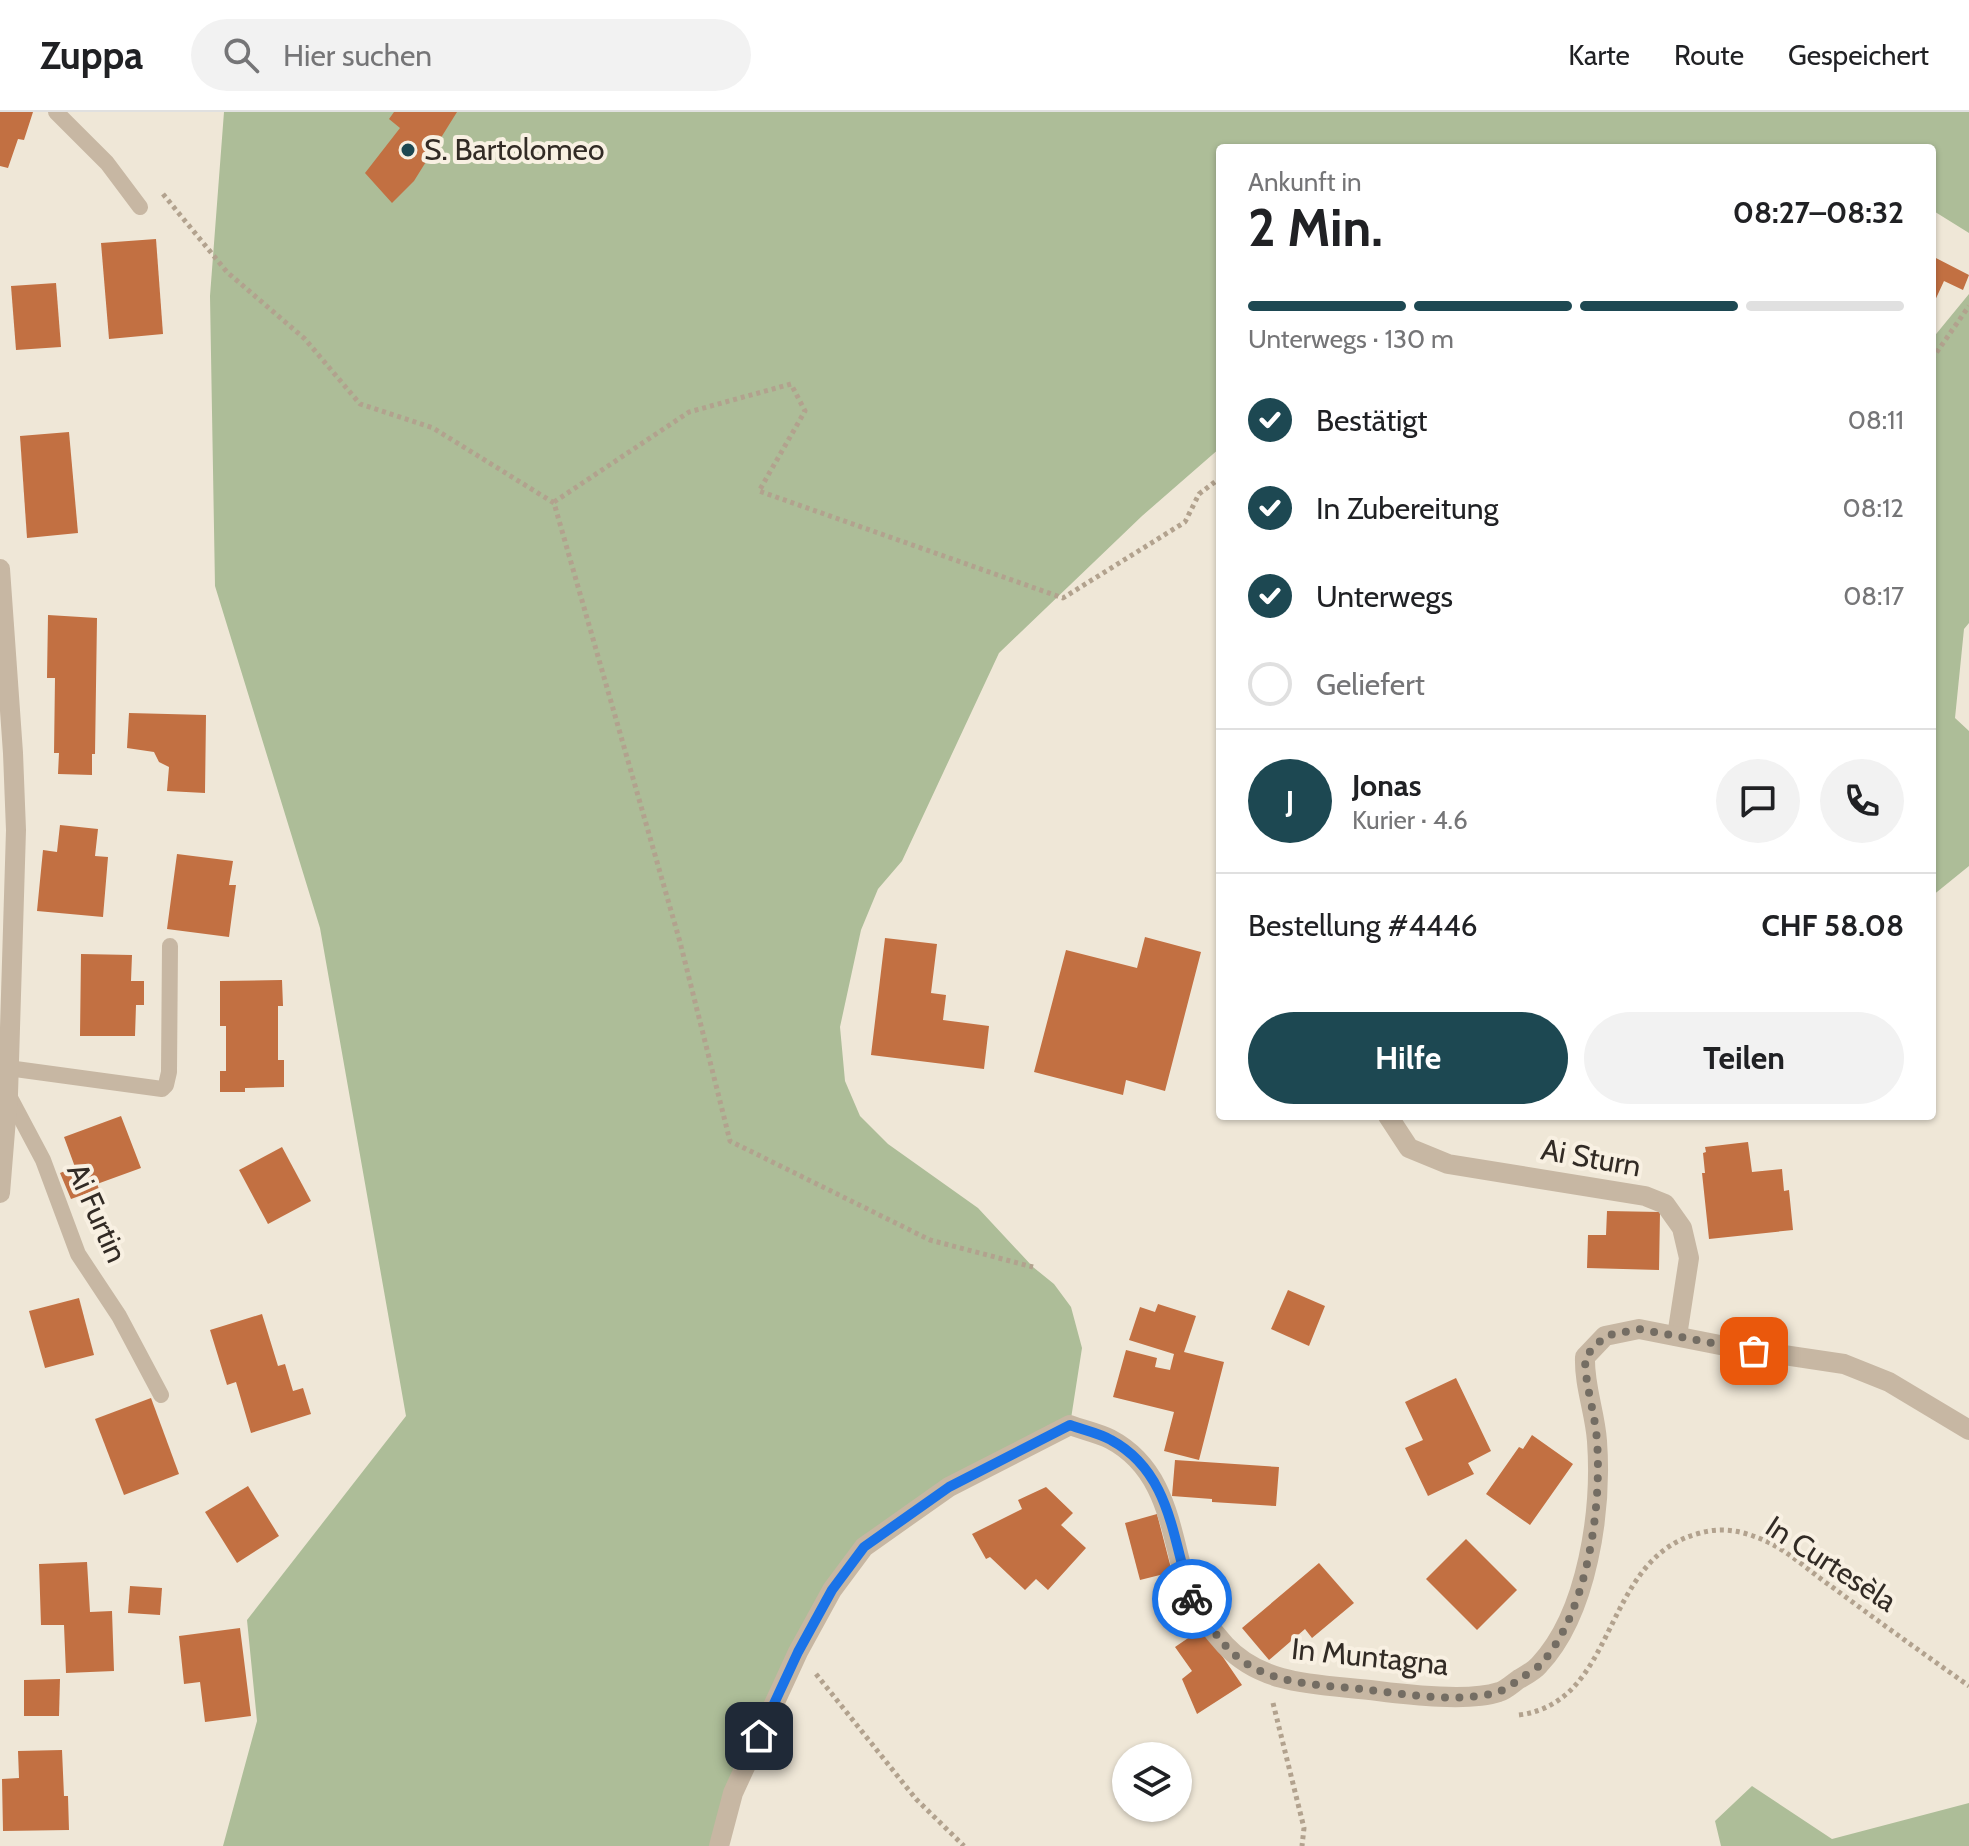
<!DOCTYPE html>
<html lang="de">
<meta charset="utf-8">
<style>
:root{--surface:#fff;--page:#f2f2f2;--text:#202124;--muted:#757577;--line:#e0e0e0;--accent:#1d4852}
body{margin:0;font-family:Cabin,sans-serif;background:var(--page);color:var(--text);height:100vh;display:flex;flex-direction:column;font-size:30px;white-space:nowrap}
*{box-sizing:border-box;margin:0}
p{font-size:26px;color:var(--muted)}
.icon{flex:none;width:44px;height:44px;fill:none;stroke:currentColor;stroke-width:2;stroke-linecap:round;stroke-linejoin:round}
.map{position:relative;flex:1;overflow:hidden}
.sheet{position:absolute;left:1216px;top:32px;width:720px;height:976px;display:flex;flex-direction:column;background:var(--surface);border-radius:8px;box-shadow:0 2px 6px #0004}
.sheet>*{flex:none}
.controls{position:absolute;left:1112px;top:1630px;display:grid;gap:16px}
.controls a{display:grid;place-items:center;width:80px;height:80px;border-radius:50%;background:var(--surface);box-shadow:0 2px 6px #0004;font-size:40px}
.pin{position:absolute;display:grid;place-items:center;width:68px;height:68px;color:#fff;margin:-34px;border-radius:16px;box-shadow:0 4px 12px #0006}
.courier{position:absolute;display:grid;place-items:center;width:80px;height:80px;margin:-40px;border:6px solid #1a73e8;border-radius:50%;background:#fff;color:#222;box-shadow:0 2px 10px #0007}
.head em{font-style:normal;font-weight:700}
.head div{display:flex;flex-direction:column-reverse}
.head{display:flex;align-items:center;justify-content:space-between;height:136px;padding:0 32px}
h1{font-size:52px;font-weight:700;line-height:60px}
.bar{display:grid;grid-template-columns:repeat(4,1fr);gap:12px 8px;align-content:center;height:96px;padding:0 32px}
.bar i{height:10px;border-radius:6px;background:var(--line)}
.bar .on{background:var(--accent)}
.bar p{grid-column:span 4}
.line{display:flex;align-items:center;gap:20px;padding:0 32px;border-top:2px solid var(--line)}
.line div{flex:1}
.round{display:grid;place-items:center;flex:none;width:84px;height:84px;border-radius:42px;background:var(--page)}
ol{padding:0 32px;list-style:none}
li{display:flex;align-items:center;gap:24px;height:88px}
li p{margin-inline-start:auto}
li .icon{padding:8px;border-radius:50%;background:var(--accent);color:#fff;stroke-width:4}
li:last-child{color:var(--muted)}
li i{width:44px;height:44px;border:4px solid var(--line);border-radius:50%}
.button{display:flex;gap:16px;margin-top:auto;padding:16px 32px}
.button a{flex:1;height:92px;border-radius:48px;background:var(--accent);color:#fff;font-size:32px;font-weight:700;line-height:92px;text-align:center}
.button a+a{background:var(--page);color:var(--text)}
header{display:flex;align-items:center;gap:48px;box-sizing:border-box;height:112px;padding:0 40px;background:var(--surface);border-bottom:2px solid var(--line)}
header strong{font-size:38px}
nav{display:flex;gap:44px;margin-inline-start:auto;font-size:28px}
.search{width:560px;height:72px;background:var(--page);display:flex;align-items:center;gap:20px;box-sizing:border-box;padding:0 28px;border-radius:44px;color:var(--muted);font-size:30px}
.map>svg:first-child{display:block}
.green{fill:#adbd98}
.building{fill:#c27042}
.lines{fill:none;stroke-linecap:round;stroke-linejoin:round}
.path{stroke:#b2a28e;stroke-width:5;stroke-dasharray:4 4;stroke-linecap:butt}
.lane{stroke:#c7b7a3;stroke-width:16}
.street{stroke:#c7b7a3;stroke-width:20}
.done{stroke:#746d63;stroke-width:8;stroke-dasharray:0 14.4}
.route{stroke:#1a73e8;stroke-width:10}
.poi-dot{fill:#1d4852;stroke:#f8f0e2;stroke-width:3}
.labels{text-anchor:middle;stroke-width:8;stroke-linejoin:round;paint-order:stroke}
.poi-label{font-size:30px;fill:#322b25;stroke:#f8f0e2;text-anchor:start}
.street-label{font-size:30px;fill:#322b25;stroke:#f8f0e2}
</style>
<header>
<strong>Zuppa</strong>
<div class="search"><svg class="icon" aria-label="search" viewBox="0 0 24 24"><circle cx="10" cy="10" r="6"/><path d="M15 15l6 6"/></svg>Hier suchen</div>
<nav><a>Karte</a><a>Route</a><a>Gespeichert</a></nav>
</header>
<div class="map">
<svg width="1969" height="1734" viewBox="0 0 1969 1734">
<rect width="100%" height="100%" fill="#efe7d7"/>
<g class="green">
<polygon points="224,0 1969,0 1969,121 1932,98 1932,36 1220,36 1220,336 1142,404 999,541 902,749 878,777 861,818 840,915 845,969 860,1004 888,1032 978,1096 1033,1155 1054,1172 1071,1195 1082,1236 1070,1313 908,1402 832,1478 719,1734 223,1734 257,1609 247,1508 406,1304 320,816 215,474 210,184"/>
<polygon points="1969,182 1969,511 1964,517 1955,606 1969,619 1969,754 1932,784 1932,227"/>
<polygon points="1752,1674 1832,1727 1969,1691 1969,1734 1721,1734 1715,1709"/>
</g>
<g class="building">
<polygon points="0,0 33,0 24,28 18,27 8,56 0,54"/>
<polygon points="394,0 457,0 414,69 392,91 365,61 400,16 389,7"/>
<polygon points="156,127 163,222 109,227 101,131"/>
<polygon points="1932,144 1969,163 1963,178 1944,169 1932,195"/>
<polygon points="56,171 61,235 16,238 11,174"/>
<polygon points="69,320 78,421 27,426 20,324"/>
<polygon points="48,503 97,506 95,642 92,642 92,663 58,662 59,641 54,641 55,566 47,566"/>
<polygon points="129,601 206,603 205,681 167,679 169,655 159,650 154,640 127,636"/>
<polygon points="60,713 98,717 95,744 108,745 103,805 37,799 43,738 57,740"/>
<polygon points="177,742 233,749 229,773 236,773 229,825 167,817"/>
<polygon points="1145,825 1201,840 1165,979 1126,968 1123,983 1034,960 1066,838 1137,856"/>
<polygon points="885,826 937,832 931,881 946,883 943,908 989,914 984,957 871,943"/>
<polygon points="81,842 132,843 131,869 144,869 144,893 136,893 135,924 80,924"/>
<polygon points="282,868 283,894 278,894 278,948 284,948 284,975 245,976 245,980 220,980 220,959 226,959 226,914 220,914 220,869"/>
<polygon points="121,1004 141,1056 97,1072 99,1077 71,1087 60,1061 75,1055 64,1025"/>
<polygon points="1748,1030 1752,1060 1782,1057 1784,1079 1789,1078 1793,1118 1709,1127 1702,1061 1705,1061 1703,1041 1706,1040 1705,1035"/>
<polygon points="282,1035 311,1089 268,1112 239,1058"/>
<polygon points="1607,1099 1660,1100 1659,1158 1587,1156 1588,1123 1606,1123"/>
<polygon points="1288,1178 1325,1194 1309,1234 1271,1217"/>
<polygon points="79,1186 94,1243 45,1256 29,1199"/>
<polygon points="1158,1192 1196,1204 1184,1240 1224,1250 1199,1348 1164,1339 1174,1300 1113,1285 1126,1238 1157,1246 1155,1255 1170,1258 1174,1242 1129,1228 1140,1195 1155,1200"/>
<polygon points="262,1202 278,1254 285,1252 293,1279 303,1276 311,1302 251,1321 236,1270 227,1273 210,1218"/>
<polygon points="1456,1266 1491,1339 1468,1351 1474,1362 1428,1384 1405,1336 1423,1328 1405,1290"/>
<polygon points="151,1286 179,1362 124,1383 95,1307"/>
<polygon points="1532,1323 1573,1352 1530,1413 1486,1382 1519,1335 1523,1337"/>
<polygon points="1175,1348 1279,1355 1276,1394 1212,1390 1212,1387 1172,1384"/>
<polygon points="248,1374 279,1424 237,1451 205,1400"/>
<polygon points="1046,1375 1073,1401 1061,1413 1086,1436 1048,1478 1036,1467 1025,1478 990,1445 986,1447 972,1422 1022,1397 1018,1388"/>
<polygon points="1157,1402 1172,1460 1140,1468 1125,1411"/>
<polygon points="1466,1427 1517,1478 1477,1518 1426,1467"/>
<polygon points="87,1450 90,1500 112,1499 114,1559 66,1561 64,1513 41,1513 39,1452"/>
<polygon points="1319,1451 1354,1491 1312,1526 1305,1517 1269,1548 1242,1516"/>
<polygon points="130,1474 162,1476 160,1503 128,1501"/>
<polygon points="240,1516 251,1604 205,1610 200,1570 184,1572 179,1524"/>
<polygon points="1203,1516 1242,1573 1197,1602 1182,1567 1192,1559 1175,1535"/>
<polygon points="60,1567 59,1604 24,1604 24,1568"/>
<polygon points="62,1638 64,1684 68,1684 69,1718 3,1719 2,1667 19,1666 18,1639"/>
</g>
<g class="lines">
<g class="path">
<polyline points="163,82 227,160 305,227 360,292 433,316 554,391 680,830 730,1029 930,1128 1033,1155"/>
<polyline points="1932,247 1969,194"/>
<polyline points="554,390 689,300 791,272 805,299 759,379 1063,486 1185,410 1199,382 1220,366"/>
<polyline points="816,1562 916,1687 964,1734"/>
<polyline points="1273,1591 1304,1716 1302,1734"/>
<path d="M1519,1603c101,-13 81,-157 181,-182 25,-7 47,-1 70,10 23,12 44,32 65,46 44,33 89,65 134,97"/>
</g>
<g class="lane">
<polyline points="56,0 107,51 140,95"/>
<polyline points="8,956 162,977 166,973 169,960 170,834"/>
<polyline points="8,982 43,1048 78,1142 119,1204 161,1283"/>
</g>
<g class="street">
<polyline points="0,457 13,641 16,718 8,982 0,1081"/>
<polyline points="1388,1004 1409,1036 1448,1052 1645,1084 1665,1092 1682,1116 1689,1146 1677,1224"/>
<path d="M719,1734l14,-53 65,-141 34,-62 32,-43 85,-60 121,-62c13,5 28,8 40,14 61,32 60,100 80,157 5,13 25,38 35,49 40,43 99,39 153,46 32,4 91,11 121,1 7,-2 14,-9 20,-13 7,-4 15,-8 20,-14 49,-52 63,-155 58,-224 -2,-29 -13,-55 -12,-84l20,-21 34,-7 86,17 119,18 45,18 80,48"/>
</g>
</g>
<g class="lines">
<path class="done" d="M1192,1487c10,15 20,31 32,45 37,43 94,40 146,46 39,5 90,13 128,2 7,-2 14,-8 21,-12 6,-5 14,-9 20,-14 48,-50 63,-158 58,-225 -2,-29 -12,-55 -12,-84l20,-21 34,-7 115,22"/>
<path class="route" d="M759,1624l39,-84 34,-62 32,-43 85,-60 121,-62c13,5 29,8 41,15 61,33 61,101 81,159"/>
</g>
<circle class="poi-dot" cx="408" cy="38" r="8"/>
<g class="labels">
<g class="poi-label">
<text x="424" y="48">S. Bartolomeo</text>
</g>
<g class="street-label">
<text transform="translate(1591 1046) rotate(10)" y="10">Ai Sturn</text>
<text transform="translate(97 1101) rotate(66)" y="10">Ai Furtin</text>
<text transform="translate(1831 1452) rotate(33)" y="10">In Curtesèla</text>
<text transform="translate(1370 1545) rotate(6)" y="10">In Muntagna</text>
</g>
</g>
</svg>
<div class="controls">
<a><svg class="icon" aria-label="layers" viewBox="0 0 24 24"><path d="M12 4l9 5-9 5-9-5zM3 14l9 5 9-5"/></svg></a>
</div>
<div class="pin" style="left:1754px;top:1239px;background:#ea580c"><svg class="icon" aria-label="bag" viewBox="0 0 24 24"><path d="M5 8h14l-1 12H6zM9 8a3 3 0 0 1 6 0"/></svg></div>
<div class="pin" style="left:759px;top:1624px;background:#1f2937"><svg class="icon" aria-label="home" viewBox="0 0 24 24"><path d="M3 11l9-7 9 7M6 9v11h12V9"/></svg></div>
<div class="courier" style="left:1192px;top:1487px"><svg class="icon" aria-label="bike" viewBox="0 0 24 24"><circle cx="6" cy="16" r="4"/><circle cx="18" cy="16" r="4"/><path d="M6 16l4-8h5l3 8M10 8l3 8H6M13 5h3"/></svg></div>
<section class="sheet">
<div class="head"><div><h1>2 Min.</h1><p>Ankunft in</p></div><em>08:27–08:32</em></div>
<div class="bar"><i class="on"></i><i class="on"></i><i class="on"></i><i></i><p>Unterwegs · 130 m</p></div>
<ol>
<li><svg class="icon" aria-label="check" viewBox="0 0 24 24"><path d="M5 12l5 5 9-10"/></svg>Bestätigt<p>08:11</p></li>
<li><svg class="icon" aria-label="check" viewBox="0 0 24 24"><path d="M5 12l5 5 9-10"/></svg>In Zubereitung<p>08:12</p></li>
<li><svg class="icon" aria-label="check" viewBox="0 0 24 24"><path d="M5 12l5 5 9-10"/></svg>Unterwegs<p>08:17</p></li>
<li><i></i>Geliefert</li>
</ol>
<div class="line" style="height:144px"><b class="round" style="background:var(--accent);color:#fff">J</b><div><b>Jonas</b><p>Kurier · 4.6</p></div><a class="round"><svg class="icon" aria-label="chat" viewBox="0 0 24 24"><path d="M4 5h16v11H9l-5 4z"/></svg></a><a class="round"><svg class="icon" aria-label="phone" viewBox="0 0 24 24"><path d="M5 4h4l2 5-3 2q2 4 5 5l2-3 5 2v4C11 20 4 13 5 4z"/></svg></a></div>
<div class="line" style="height:104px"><div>Bestellung #4446</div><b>CHF 58.08</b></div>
<div class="button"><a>Hilfe</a><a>Teilen</a></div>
</section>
</div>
